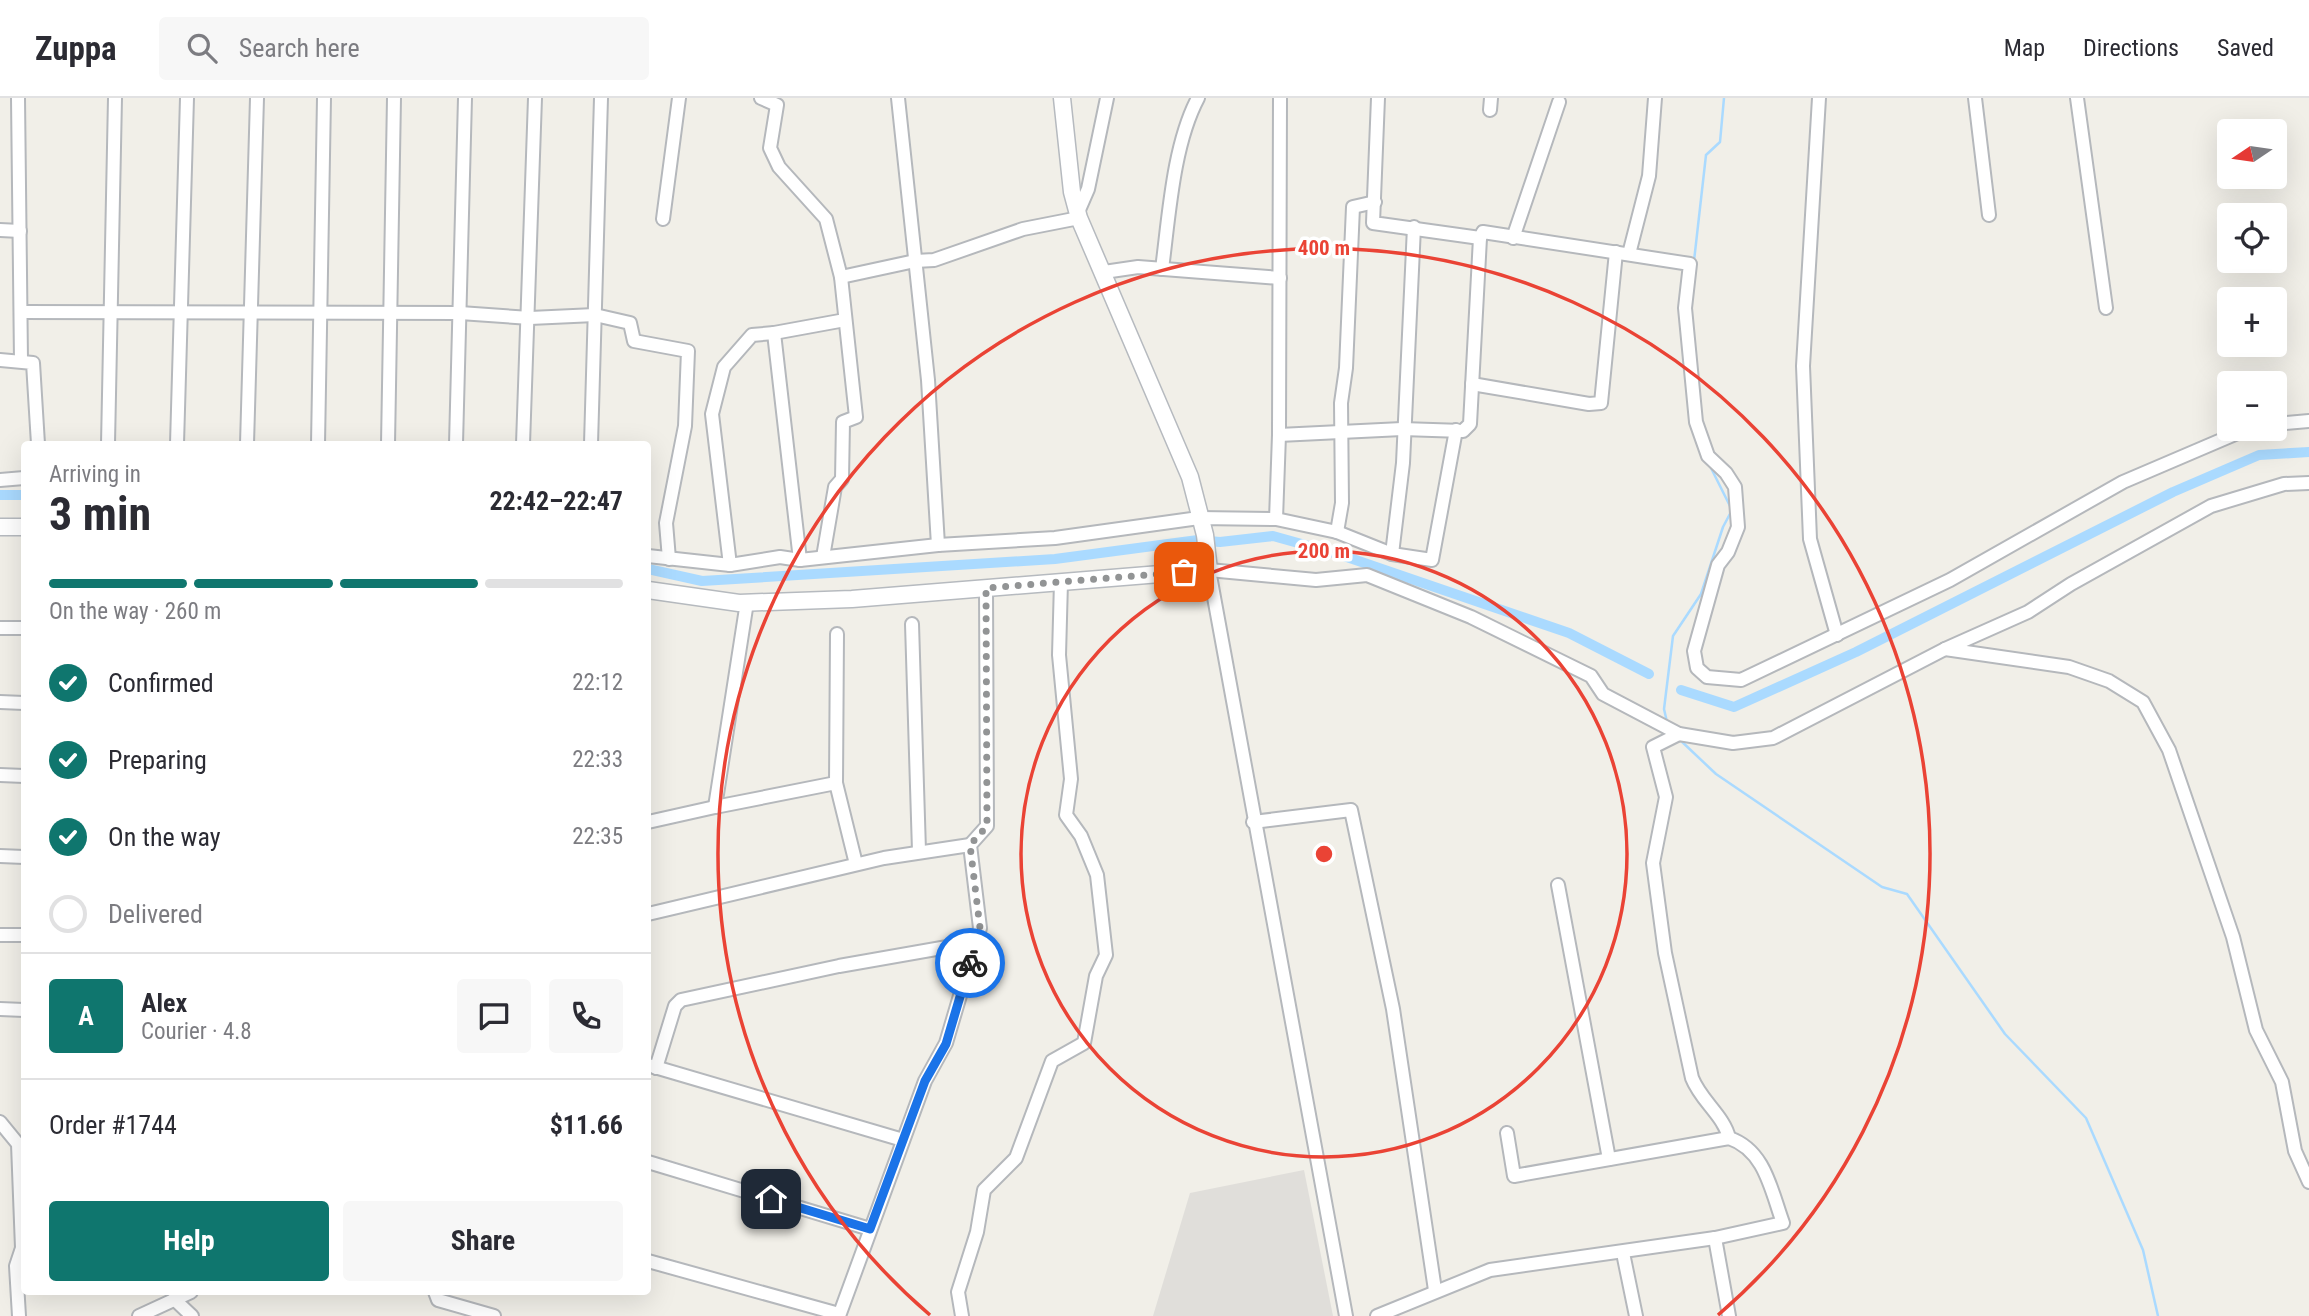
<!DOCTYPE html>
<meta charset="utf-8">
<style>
:root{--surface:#fff;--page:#f7f7f7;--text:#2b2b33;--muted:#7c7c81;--line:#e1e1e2;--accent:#0f766e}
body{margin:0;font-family:"Roboto Condensed",sans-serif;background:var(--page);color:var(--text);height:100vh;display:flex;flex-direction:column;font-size:26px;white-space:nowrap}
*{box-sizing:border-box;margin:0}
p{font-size:23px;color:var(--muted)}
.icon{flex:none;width:38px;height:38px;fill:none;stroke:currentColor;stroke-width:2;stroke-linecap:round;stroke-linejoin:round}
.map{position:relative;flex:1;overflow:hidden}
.panel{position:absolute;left:21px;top:343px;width:630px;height:854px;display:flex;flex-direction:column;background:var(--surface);border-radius:7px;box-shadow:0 7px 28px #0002}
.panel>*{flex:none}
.needle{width:46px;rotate:257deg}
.buttons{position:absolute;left:2217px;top:21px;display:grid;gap:14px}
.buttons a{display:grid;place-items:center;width:70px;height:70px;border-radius:7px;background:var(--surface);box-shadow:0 7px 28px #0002;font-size:35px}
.pin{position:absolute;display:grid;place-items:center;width:60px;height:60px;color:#fff;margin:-30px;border-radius:14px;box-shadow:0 4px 10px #0006}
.courier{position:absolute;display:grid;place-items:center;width:70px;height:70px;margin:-35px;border:5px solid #1a73e8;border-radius:50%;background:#fff;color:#222;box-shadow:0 2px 9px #0007}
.overview em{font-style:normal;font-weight:700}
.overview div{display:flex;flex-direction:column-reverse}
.overview{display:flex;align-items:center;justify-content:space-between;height:119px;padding:0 28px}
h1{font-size:46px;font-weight:700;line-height:52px}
.bar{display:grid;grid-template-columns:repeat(4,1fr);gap:10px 7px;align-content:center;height:84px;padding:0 28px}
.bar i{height:9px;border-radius:5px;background:var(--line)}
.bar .on{background:var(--accent)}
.bar p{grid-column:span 4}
.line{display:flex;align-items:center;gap:18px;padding:0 28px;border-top:2px solid var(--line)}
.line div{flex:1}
.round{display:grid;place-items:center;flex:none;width:74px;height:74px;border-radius:7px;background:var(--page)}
ol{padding:0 28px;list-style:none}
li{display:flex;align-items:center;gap:21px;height:77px}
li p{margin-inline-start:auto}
li .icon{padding:7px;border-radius:50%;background:var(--accent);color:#fff;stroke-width:4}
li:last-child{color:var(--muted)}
li i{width:38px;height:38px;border:4px solid var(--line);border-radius:50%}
.primary-button{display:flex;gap:14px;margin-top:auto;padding:14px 28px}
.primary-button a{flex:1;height:80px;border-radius:7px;background:var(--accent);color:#fff;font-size:28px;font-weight:700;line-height:80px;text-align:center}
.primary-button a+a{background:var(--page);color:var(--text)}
header{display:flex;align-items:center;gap:42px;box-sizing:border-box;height:98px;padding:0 35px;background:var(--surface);border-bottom:2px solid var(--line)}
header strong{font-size:33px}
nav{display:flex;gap:38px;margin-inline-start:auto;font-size:24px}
.search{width:490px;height:63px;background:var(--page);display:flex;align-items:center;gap:18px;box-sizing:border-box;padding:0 24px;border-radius:7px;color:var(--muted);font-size:26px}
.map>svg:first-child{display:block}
.industrial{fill:#e0deda}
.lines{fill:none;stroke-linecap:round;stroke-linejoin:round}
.stream{stroke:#aadaff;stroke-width:2.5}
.canal{stroke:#aadaff;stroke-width:10}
.street-casing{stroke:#b5b8bc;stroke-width:16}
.secondary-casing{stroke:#b6babf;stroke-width:19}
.street{stroke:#fff;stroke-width:12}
.secondary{stroke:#fff;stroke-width:16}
.done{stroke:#929495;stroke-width:7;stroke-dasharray:0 12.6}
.route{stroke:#1a73e8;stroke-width:9}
.ring{fill:none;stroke:#ea4335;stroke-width:3.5}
.centre{fill:#ea4335;stroke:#fff;stroke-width:3.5}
.ring-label{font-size:21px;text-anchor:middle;font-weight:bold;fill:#ea4335;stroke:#fff;stroke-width:7;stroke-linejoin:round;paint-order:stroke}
</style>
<header>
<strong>Zuppa</strong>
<div class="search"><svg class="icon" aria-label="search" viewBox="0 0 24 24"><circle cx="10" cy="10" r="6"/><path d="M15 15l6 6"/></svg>Search here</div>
<nav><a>Map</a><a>Directions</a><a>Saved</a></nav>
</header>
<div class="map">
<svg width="2309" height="1218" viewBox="0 0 2309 1218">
<rect width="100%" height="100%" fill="#f1efe8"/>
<polygon class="industrial" points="1304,1072 1333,1218 1153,1218 1190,1095"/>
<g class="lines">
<g class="stream">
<polyline points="1694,163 1706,57 1720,44 1724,0"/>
<polyline points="1667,624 1664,611 1673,538 1701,496 1723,429 1732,412 1710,368"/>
<polyline points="1679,641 1716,676 1882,789 1907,796 2005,936 2086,1020 2143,1152 2158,1218"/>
</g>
<g class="canal">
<polyline points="0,397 24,397"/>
<polyline points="648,471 702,483 1055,461 1198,442 1220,444 1273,438 1341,457 1569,535 1649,576"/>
<polyline points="1681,592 1734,609 1856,554 2173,394 2259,357 2309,354"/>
</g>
<g class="street-casing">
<g id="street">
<polyline points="18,0 21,262"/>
<polyline points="761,0 777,7 770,50 779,69 826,121 841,179 856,319 843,324 842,381 835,389 823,459"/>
<polyline points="898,0 928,282 938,447"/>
<polyline points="1280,0 1279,337 1402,331 1463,333 1470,326 1480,140"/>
<polyline points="1378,0 1373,125 1480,140 1483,134 1690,166 1685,210 1696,324 1708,358 1726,375 1735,389 1738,429 1728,454 1718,467 1694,553 1697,570 1707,579 1741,582 1950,482 2123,384 2247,331"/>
<polyline points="1819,0 1803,268 1810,441 1837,537"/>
<polyline points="1975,0 1989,117"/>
<polyline points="2077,0 2106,210"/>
<polyline points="1490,12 1491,0"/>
<polyline points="1078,114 1088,91 1107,0"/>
<polyline points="663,121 679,0"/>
<polyline points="0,132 20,133"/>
<polyline points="1513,140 1559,4"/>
<polyline points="1629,156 1649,78 1655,0"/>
<path d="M1162,171c7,-53 11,-124 36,-171"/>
<polyline points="1104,174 1138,169 1280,180"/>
<polyline points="841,179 915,163 934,162 1023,131 1079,120"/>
<polyline points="21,214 460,215 530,220 595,217 630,225 634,243 688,253 685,328 666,425 669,461"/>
<polyline points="0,262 33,265 38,346"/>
<polyline points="1472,286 1589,306 1601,305 1616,154"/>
<polyline points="2275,326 2309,323"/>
<polyline points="108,346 115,0"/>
<polyline points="177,346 187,0"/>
<polyline points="247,346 257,0"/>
<polyline points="318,346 324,0"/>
<polyline points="388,346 394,0"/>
<polyline points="456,346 465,0"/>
<polyline points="523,346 535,0"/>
<polyline points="591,346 601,0"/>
<polyline points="0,382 24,380"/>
<polyline points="1276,421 1279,337"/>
<polyline points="1337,434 1342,405 1341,305 1346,270 1353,109 1375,104"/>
<polyline points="1392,456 1403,365 1414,129"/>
<polyline points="648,458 730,467 780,459 800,462 938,447 1055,440 1199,420 1276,421 1337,434 1392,456 1432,462 1456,332"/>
<polyline points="800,462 774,235 845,222"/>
<polyline points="730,467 712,316 724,269 752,237 774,235"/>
<polyline points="747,504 715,709 836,685 856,766"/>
<polyline points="912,526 919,753"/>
<polyline points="0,530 24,530"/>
<polyline points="1945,551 2069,569 2109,583 2143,604 2169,652 2233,839 2256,932 2282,984 2295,1053 2309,1084"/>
<polyline points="0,604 24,605"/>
<path d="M1679,636l-26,13 13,50 -13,66 12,90 27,125c9,23 32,38 37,60"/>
<polyline points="0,677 24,678"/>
<polyline points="836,685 837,536"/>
<polyline points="648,724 715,709"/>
<polyline points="1253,724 1351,712 1393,911 1435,1192"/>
<polyline points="0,758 24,759"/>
<polyline points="1558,787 1609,1061"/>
<polyline points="648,816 884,760 970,747"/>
<polyline points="0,837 24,837"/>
<polyline points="0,911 24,912"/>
<polyline points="648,967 903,1042"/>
<polyline points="656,970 675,908 681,902 839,868 953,848 974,851"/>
<polyline points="0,1024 18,1046 22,1150 16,1168 19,1218"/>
<polyline points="648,1064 870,1131"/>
<polyline points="1715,1140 1729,1218"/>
<polyline points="1623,1155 1636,1218"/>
<polyline points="648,1163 839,1216"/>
<polyline points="435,1194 438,1202 494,1218"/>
<polyline points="174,1201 192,1218"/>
<polyline points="139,1218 191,1194"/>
<polyline points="839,1218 925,983 946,945 980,830 970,747 987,728 986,490"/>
<polyline points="962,1218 958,1194 977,1134 984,1092 1016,1060 1052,963 1084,945 1096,878 1106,857 1097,777 1081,738 1066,717 1071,681 1059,557 1061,484"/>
<polyline points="1346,1218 1209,472 1316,482 1367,477 1471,519 1591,578 1603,596 1679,636 1733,645 1773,640 1945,551 2028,514 2071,486 2211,408 2284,386 2309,385"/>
<path d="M1377,1218l113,-46 225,-32 68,-15c-12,-33 -18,-73 -54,-85l-215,38 -7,-43"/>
</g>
</g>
<g class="secondary-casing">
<g id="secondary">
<polyline points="0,429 24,429"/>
<polyline points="648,492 739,505 852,501 1209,472 1205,437 1190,379 1079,120 1072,94 1062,0"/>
</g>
</g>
<use href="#street" class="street"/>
<use href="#secondary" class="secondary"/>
</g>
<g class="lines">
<polyline class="done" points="970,865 980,830 970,747 987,728 986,490 1184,474"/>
<polyline class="route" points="771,1101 870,1131 925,983 946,946 970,865"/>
</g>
<g class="ring">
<circle cx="1324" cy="756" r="303"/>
<path d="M930 1217A606 606 0 1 1 1718 1217"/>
</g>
<circle cx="1324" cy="756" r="10" class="centre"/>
<g class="ring-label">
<text x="1324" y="157">400 m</text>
<text x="1324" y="460">200 m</text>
</g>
</svg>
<div class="buttons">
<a><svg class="needle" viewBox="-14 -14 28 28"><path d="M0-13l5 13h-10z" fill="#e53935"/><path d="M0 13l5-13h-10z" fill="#7c7c81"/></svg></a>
<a><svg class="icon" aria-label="locate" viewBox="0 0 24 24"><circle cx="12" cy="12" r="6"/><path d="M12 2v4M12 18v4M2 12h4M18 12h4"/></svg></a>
<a>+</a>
<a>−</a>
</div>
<div class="pin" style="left:1184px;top:474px;background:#ea580c"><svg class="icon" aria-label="bag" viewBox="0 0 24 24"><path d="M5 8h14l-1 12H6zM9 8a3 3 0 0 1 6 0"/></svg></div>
<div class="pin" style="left:771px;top:1101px;background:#1f2937"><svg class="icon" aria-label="home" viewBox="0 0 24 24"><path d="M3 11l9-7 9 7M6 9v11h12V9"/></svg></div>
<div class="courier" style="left:970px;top:865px"><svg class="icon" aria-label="bike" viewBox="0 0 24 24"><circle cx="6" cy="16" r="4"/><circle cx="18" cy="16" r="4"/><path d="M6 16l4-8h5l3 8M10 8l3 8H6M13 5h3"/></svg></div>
<section class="panel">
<div class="overview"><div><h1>3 min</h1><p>Arriving in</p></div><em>22:42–22:47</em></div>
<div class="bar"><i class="on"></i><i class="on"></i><i class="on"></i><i></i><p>On the way · 260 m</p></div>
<ol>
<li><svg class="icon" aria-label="check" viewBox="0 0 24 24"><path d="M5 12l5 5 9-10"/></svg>Confirmed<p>22:12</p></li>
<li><svg class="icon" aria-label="check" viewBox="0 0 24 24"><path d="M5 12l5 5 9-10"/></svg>Preparing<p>22:33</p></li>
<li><svg class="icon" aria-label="check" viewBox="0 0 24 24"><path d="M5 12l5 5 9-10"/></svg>On the way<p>22:35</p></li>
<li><i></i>Delivered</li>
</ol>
<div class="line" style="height:126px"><b class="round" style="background:var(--accent);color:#fff">A</b><div><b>Alex</b><p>Courier · 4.8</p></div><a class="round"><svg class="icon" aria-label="chat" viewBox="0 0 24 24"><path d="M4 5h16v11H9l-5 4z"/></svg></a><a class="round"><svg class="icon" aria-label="phone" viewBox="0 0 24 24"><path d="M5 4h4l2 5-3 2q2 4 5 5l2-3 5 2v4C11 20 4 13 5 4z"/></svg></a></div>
<div class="line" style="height:91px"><div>Order #1744</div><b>$11.66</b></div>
<div class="primary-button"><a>Help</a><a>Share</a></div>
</section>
</div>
